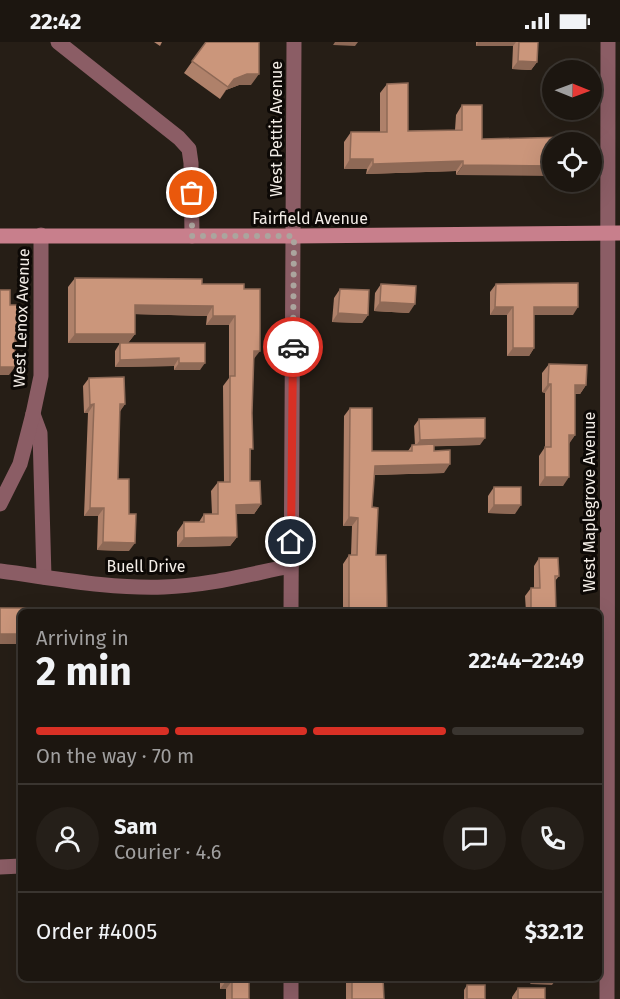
<!DOCTYPE html>
<meta charset="utf-8">
<style>
:root{--surface:#1c1610;--page:#251f19;--text:#f1f3f6;--muted:#a09f9f;--line:#3a3530;--accent:#d93025}
body{margin:0;font-family:"Fira Sans",sans-serif;background:var(--page);color:var(--text);height:100vh;display:flex;flex-direction:column;font-size:22px;white-space:nowrap}
*{box-sizing:border-box;margin:0}
p{font-size:20px;color:var(--muted)}
.icon{flex:none;width:33px;height:33px;fill:none;stroke:currentColor;stroke-width:2;stroke-linecap:round;stroke-linejoin:round}
.map{position:relative;flex:1;overflow:hidden}
.details{position:absolute;left:18px;top:567px;width:584px;height:372px;display:flex;flex-direction:column;background:var(--surface);border-radius:9px;box-shadow:0 6px 24px #0002,0 0 0 2px var(--line)}
.details>*{flex:none}
.needle{width:39px;rotate:91deg}
.controls{position:absolute;left:542px;top:18px;display:grid;gap:12px}
.controls a{display:grid;place-items:center;width:60px;height:60px;border-radius:50%;background:var(--surface);box-shadow:0 6px 24px #0002,0 0 0 2px var(--line);font-size:30px}
.pin{position:absolute;display:grid;place-items:center;width:51px;height:51px;color:#fff;margin:-26px;border:3px solid #fff;border-radius:50%;box-shadow:0 2px 6px #0007}
.courier{position:absolute;display:grid;place-items:center;width:60px;height:60px;margin:-30px;border:4px solid #d93025;border-radius:50%;background:#fff;color:#222;box-shadow:0 2px 8px #0007}
.headline em{font-style:normal;font-weight:700}
.headline div{display:flex;flex-direction:column-reverse}
.headline{display:flex;align-items:center;justify-content:space-between;height:102px;padding:0 18px}
h1{font-size:39px;font-weight:700;line-height:45px}
.bar{display:grid;grid-template-columns:repeat(4,1fr);gap:9px 6px;align-content:center;height:72px;padding:0 18px}
.bar i{height:8px;border-radius:4px;background:var(--line)}
.bar .selected{background:var(--accent)}
.bar p{grid-column:span 4}
.line{display:flex;align-items:center;gap:15px;padding:0 18px;border-top:2px solid var(--line)}
.line div{flex:1}
.round{display:grid;place-items:center;flex:none;width:63px;height:63px;border-radius:32px;background:var(--page)}
.status{display:flex;justify-content:space-between;align-items:center;height:42px;padding:0 30px;background:var(--surface);direction:ltr}
.status svg{height:16px;fill:currentColor}
.map>svg:first-child{display:block}
.lines{fill:none;stroke-linecap:round;stroke-linejoin:round}
.minor{stroke:#8b5d65;stroke-width:15}
.tertiary{stroke:#8b5d65;stroke-width:15}
.secondary{stroke:#c87f8c;stroke-width:15}
.wall{fill:#af816a}
.shaded-wall{fill:#8e6956}
.building{fill:#cb967b;stroke:#8e6956;stroke-width:1.5}
.done{stroke:#aba59e;stroke-width:6;stroke-dasharray:0 10.8}
.route{stroke:#d93025;stroke-width:8}
.labels{text-anchor:middle;stroke-width:6;stroke-linejoin:round;paint-order:stroke}
.street-label{font-size:16px;fill:#f3ede7;stroke:#0d0906}
</style>
<div class="status"><b>22:42</b><svg viewBox="0 0 49 12"><path d="M0 12V9h3v3zM5 12V6h3v6zM10 12V3h3v9zM15 12V0h3v12zM26 1h20v11H26zM47 4h2v5h-2z"/></svg></div>
<div class="map">
<svg width="620" height="957" viewBox="0 0 620 957">
<rect width="100%" height="100%" fill="#261e16"/>
<g class="lines">
<g class="minor">
<polyline points="58,0 179,96 189,107 191,121 192,194"/>
<polyline points="33,372 40,391 44,535"/>
<polyline points="0,462 20,422 33,372 41,334 41,193"/>
<path d="M0,529c54,7 109,18 164,16 43,-1 86,-13 127,-21"/>
<polyline points="0,825 21,824"/>
<polyline points="607,957 608,0"/>
</g>
<g class="tertiary">
<polyline points="291,570 294,0"/>
<polyline points="291,957 291,936"/>
</g>
<polyline class="secondary" points="0,194 294,194 620,191"/>
</g>
<g class="wall">
<polygon points="154,0 162,0 160,4"/>
<polygon points="206,0 251,43 239,43 226,48 220,57 184,31"/>
<polygon points="476,0 538,0 537,20 531,28 512,27 513,4 476,4"/>
<polygon points="387,42 408,89 455,88 456,73 462,63 482,97 456,133 456,129 366,132 367,127 344,127 344,100 351,90 380,90 380,51"/>
<polygon points="75,236 202,242 244,247 253,318 250,439 261,462 254,472 236,472 237,495 230,504 177,505 177,490 184,480 199,480 204,472 212,472 211,449 218,440 224,440 223,344 229,336 229,283 206,283 207,274 135,272 135,292 128,301 68,301 68,245"/>
<polygon points="381,242 409,271 374,269 375,251"/>
<polygon points="496,242 573,273 534,273 534,306 529,314 507,314 507,273 490,273 490,250"/>
<polygon points="340,247 368,273 362,281 332,280 334,256"/>
<polygon points="120,301 205,301 200,328 174,328 174,324 115,325 115,309"/>
<polygon points="549,322 586,343 580,352 575,352 575,393 569,401 563,444 539,444 539,414 545,405 545,351 542,350 542,331"/>
<polygon points="89,336 125,362 119,370 118,437 129,509 97,508 98,474 84,474 88,371 84,371 83,344"/>
<polygon points="350,366 372,409 408,409 412,403 415,403 414,384 419,377 480,403 434,404 434,409 444,431 374,433 372,465 376,513 387,570 343,570 343,522 349,513 351,513 352,484 343,484 344,374"/>
<polygon points="494,445 515,472 488,471 488,454"/>
<polygon points="539,516 559,534 555,539 556,570 526,570 525,554 531,546 534,546 534,524"/>
<polygon points="220,936 249,936 249,957 226,957 226,947 220,947"/>
<polygon points="346,936 383,936 384,957 346,957"/>
<polygon points="467,943 485,957 464,957 464,948"/>
<polygon points="518,946 545,957 512,957 512,955"/>
</g>
<g class="shaded-wall">
<polygon points="335,0 358,0 355,4 333,3"/>
<polygon points="478,0 516,0 513,4 476,4"/>
<polygon points="518,19 537,20 531,28 512,27"/>
<polygon points="247,32 259,32 251,43 239,43 226,48 220,57 234,37"/>
<polygon points="350,117 373,117 367,127 344,127"/>
<polygon points="463,119 456,129 366,132 373,122"/>
<polygon points="463,123 552,124 552,134 456,133"/>
<polygon points="380,260 415,262 409,271 374,269"/>
<polygon points="135,263 213,264 207,274 129,272"/>
<polygon points="495,265 513,265 507,273 490,273"/>
<polygon points="534,265 578,265 573,273 529,273"/>
<polygon points="338,271 368,273 362,281 332,280"/>
<polygon points="213,274 235,274 229,283 206,283"/>
<polygon points="75,292 135,292 128,301 68,301"/>
<polygon points="15,295 20,295 14,303"/>
<polygon points="513,306 534,306 529,314 507,314"/>
<polygon points="254,309 260,309 253,318"/>
<polygon points="179,316 174,324 115,325 120,318"/>
<polygon points="179,321 205,321 200,328 174,328"/>
<polygon points="0,325 15,325 9,333 0,333"/>
<polygon points="548,342 551,342 545,351 542,350"/>
<polygon points="575,343 586,343 580,352 569,351"/>
<polygon points="94,362 88,371 84,371 90,363"/>
<polygon points="120,362 125,362 119,371"/>
<polygon points="569,393 575,393 569,402"/>
<polygon points="485,396 480,403 415,405 420,398"/>
<polygon points="450,422 444,431 369,433 375,424"/>
<polygon points="545,435 569,435 563,444 539,444"/>
<polygon points="261,462 254,472 229,472 236,463"/>
<polygon points="494,463 521,463 515,472 488,471"/>
<polygon points="90,466 104,466 98,474 84,474"/>
<polygon points="349,475 358,476 352,484 343,484"/>
<polygon points="237,495 230,504 177,505 184,496"/>
<polygon points="103,500 135,501 129,509 97,508"/>
<rect x="0" y="592" width="21" height="10"/>
<polygon points="534,936 557,936 552,943 530,942"/>
<polygon points="226,939 232,939 226,947 220,947"/>
</g>
<g class="building">
<polygon points="206,0 259,0 259,32 247,32 234,37 228,45 192,19"/>
<polygon points="519,0 538,0 537,20 518,19"/>
<polygon points="408,41 408,89 462,88 462,63 482,63 482,97 568,95 568,100 552,100 552,124 463,123 463,119 373,122 373,117 350,117 351,90 387,90 387,42"/>
<polygon points="75,236 202,237 202,242 244,242 244,247 260,247 260,309 254,309 252,371 253,407 250,407 250,439 260,439 261,462 236,463 237,495 184,496 184,480 204,480 204,472 218,472 218,440 230,440 230,334 235,334 235,274 213,274 213,264 135,263 135,292 75,292"/>
<polygon points="578,241 578,265 534,265 534,306 513,306 513,265 495,265 496,242"/>
<polygon points="381,242 416,244 415,262 380,260"/>
<polygon points="340,247 369,248 368,273 338,271"/>
<polygon points="0,248 10,248 10,263 20,263 20,295 15,295 15,325 0,325"/>
<polygon points="120,301 205,301 205,321 179,321 179,316 120,318"/>
<polygon points="549,322 587,323 586,343 575,343 575,393 569,393 569,435 545,435 545,405 551,405 551,342 548,342"/>
<polygon points="124,335 125,362 120,362 118,437 129,437 129,472 136,472 135,501 103,500 104,466 90,466 94,362 90,363 89,336"/>
<polygon points="350,366 372,366 372,409 412,409 412,403 434,402 434,409 450,408 450,422 375,424 372,465 378,466 376,513 386,513 387,570 349,570 349,513 357,513 358,476 349,475"/>
<polygon points="485,376 485,396 420,398 419,377"/>
<rect x="494" y="445" width="27" height="18"/>
<polygon points="539,516 558,516 559,534 555,534 556,570 531,570 531,546 540,546"/>
<polygon points="0,566 27,566 26,570 21,570 21,592 0,592"/>
<polygon points="226,936 249,936 249,957 232,957 232,939 226,939"/>
<polygon points="352,936 383,936 384,957 352,957"/>
<rect x="467" y="943" width="18" height="14"/>
<rect x="518" y="946" width="27" height="11"/>
</g>
<g class="lines">
<polyline class="done" points="192,151 192,194 294,194 293,305"/>
<polyline class="route" points="291,500 293,305"/>
</g>
<g class="labels">
<g class="street-label">
<text transform="translate(276 87) rotate(-90)" y="6">West Pettit Avenue</text>
<text x="310" y="182">Fairfield Avenue</text>
<text transform="translate(21 276) rotate(-88)" y="6">West Lenox Avenue</text>
<text transform="translate(589 460) rotate(-90)" y="6">West Maplegrove Avenue</text>
<text x="146" y="530">Buell Drive</text>
</g>
</g>
</svg>
<div class="controls">
<a><svg class="needle" viewBox="-14 -14 28 28"><path d="M0-13l5 13h-10z" fill="#e53935"/><path d="M0 13l5-13h-10z" fill="#a09f9f"/></svg></a>
<a><svg class="icon" aria-label="locate" viewBox="0 0 24 24"><circle cx="12" cy="12" r="6"/><path d="M12 2v4M12 18v4M2 12h4M18 12h4"/></svg></a>
</div>
<div class="pin" style="left:192px;top:151px;background:#ea580c"><svg class="icon" aria-label="bag" viewBox="0 0 24 24"><path d="M5 8h14l-1 12H6zM9 8a3 3 0 0 1 6 0"/></svg></div>
<div class="pin" style="left:291px;top:500px;background:#1f2937"><svg class="icon" aria-label="home" viewBox="0 0 24 24"><path d="M3 11l9-7 9 7M6 9v11h12V9"/></svg></div>
<div class="courier" style="left:293px;top:305px"><svg class="icon" aria-label="car" viewBox="0 0 24 24"><path d="M5 17H2v-5l4-1 3-4h7l3 4 3 1v5h-3M9 17h6M6 11h13"/><circle cx="7" cy="17" r="2"/><circle cx="17" cy="17" r="2"/></svg></div>
<section class="details">
<div class="headline"><div><h1>2 min</h1><p>Arriving in</p></div><em>22:44–22:49</em></div>
<div class="bar"><i class="selected"></i><i class="selected"></i><i class="selected"></i><i></i><p>On the way · 70 m</p></div>
<div class="line" style="height:108px"><a class="round"><svg class="icon" aria-label="person" viewBox="0 0 24 24"><circle cx="12" cy="8" r="4"/><path d="M4 21q1-7 8-7t8 7"/></svg></a><div><b>Sam</b><p>Courier · 4.6</p></div><a class="round"><svg class="icon" aria-label="chat" viewBox="0 0 24 24"><path d="M4 5h16v11H9l-5 4z"/></svg></a><a class="round"><svg class="icon" aria-label="phone" viewBox="0 0 24 24"><path d="M5 4h4l2 5-3 2q2 4 5 5l2-3 5 2v4C11 20 4 13 5 4z"/></svg></a></div>
<div class="line" style="height:78px"><div>Order #4005</div><b>$32.12</b></div>
</section>
</div>
